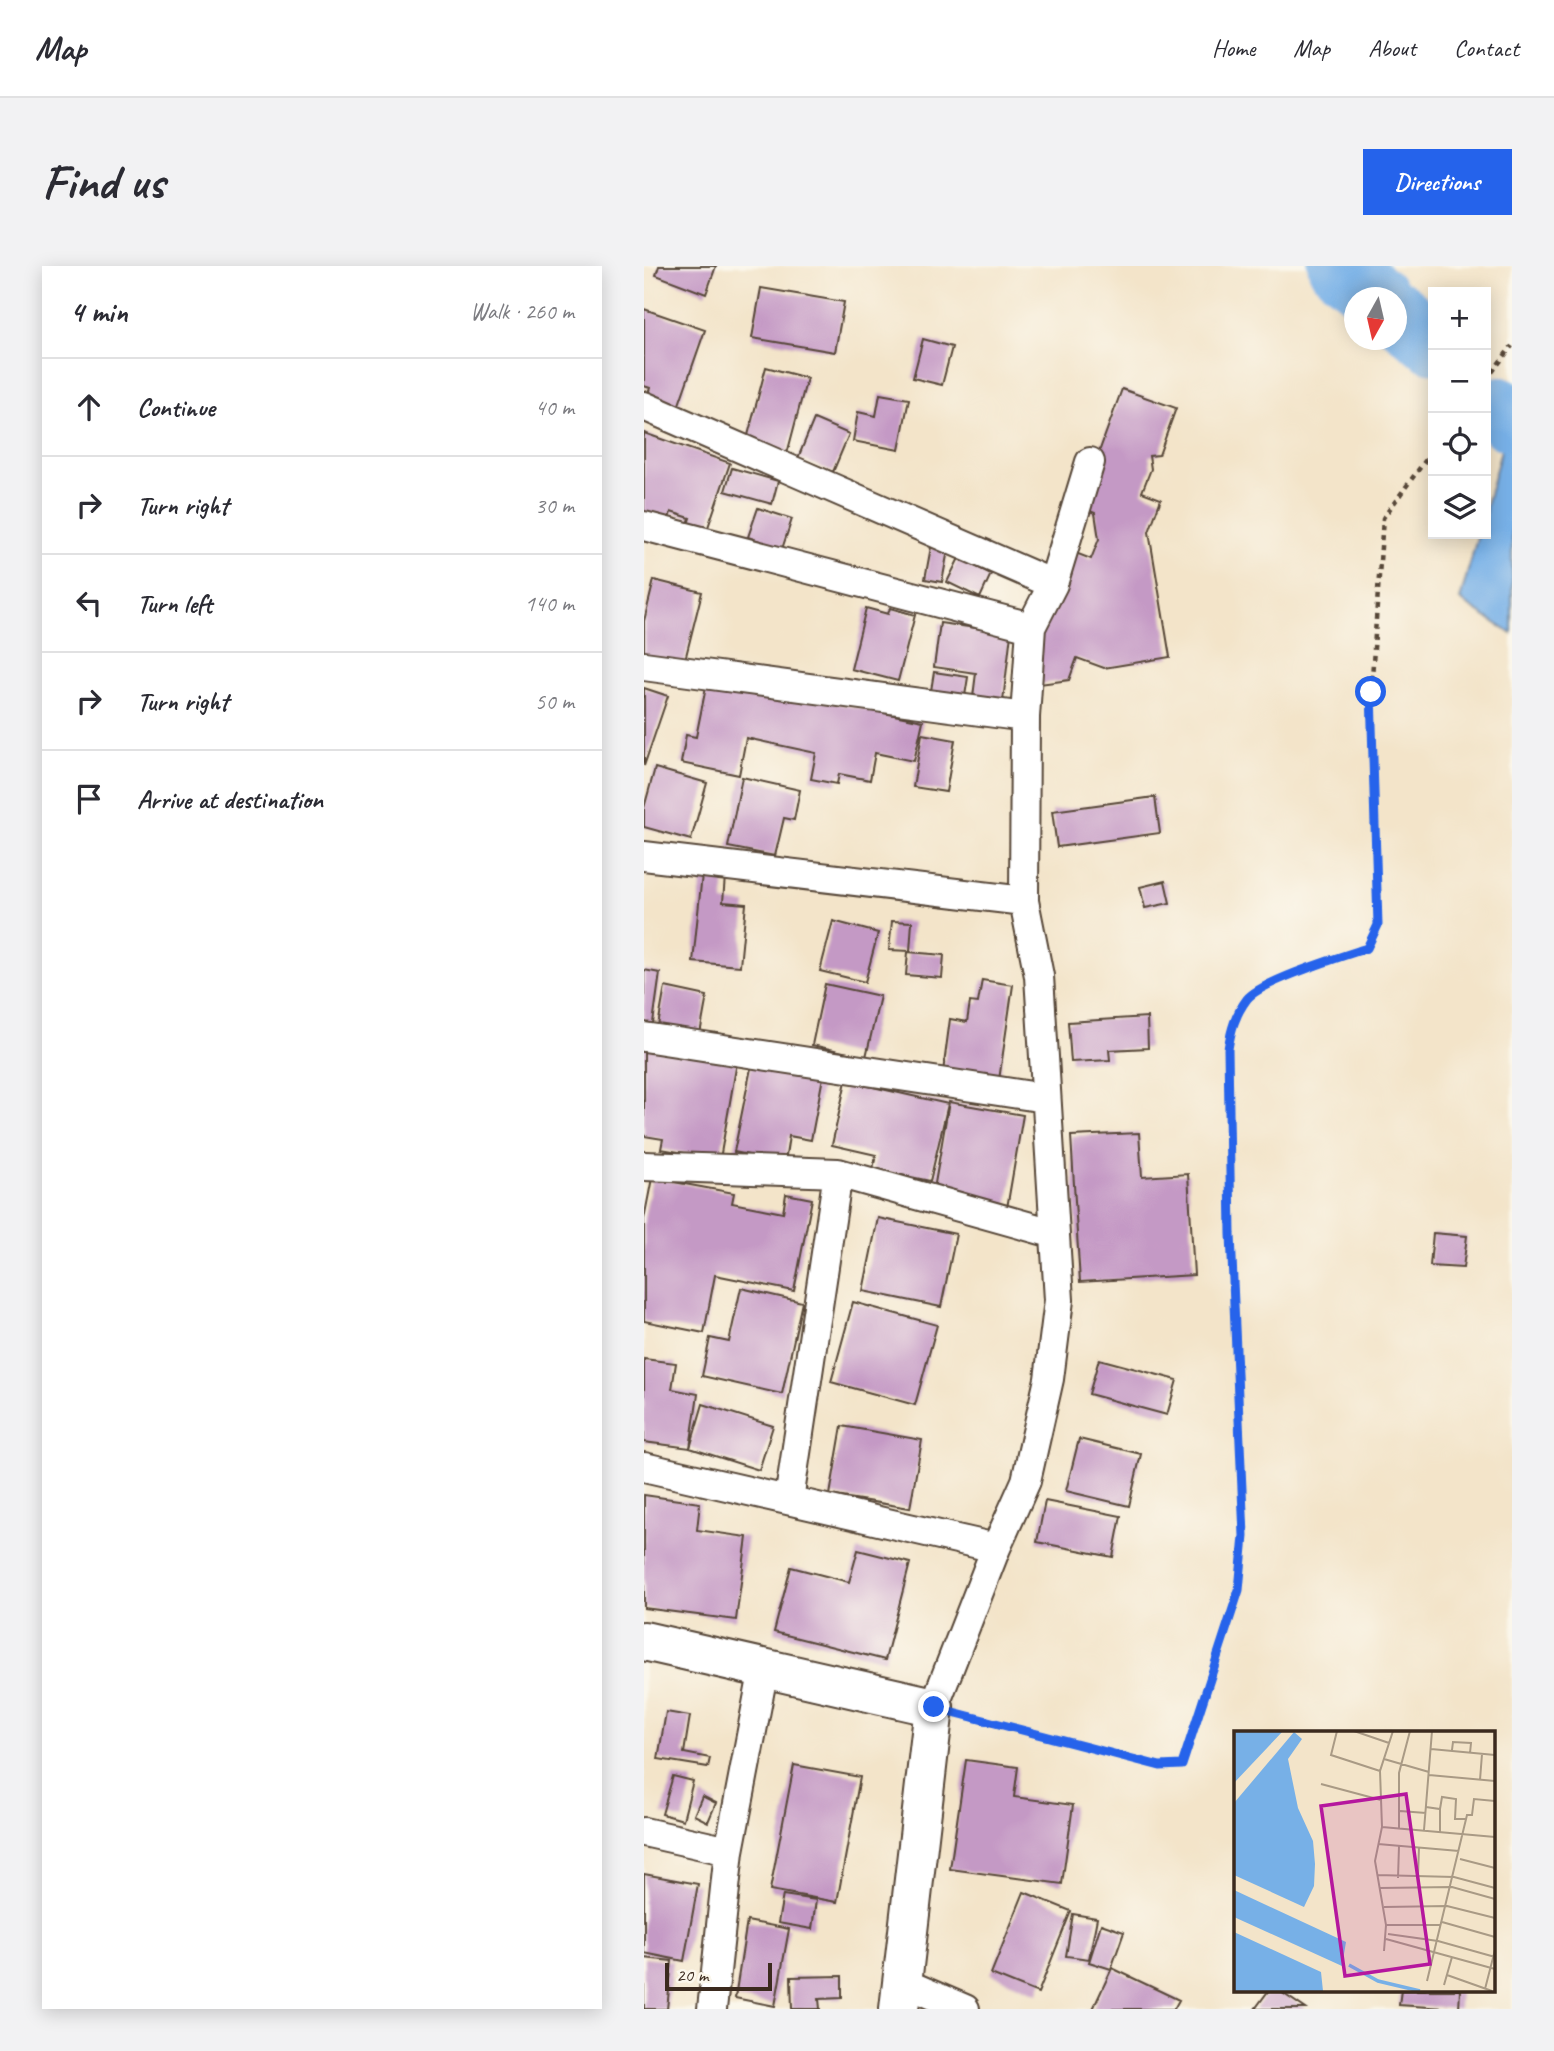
<!DOCTYPE html>
<html lang="en">
<head>
<meta charset="utf-8">
<style>
	body { margin:0; font-family:Caveat,sans-serif; background:#f2f2f3; color:#2b2b33 }
	.controls { position:absolute; right:21px; top:21px; display:grid; overflow:hidden; border-radius:0px; box-shadow:0 4px 18px #0003 }
	.controls button { width:63px; height:63px; display:grid; place-items:center; padding:0; border:0; border-bottom:2px solid #e1e1e2; background:#fff; color:#2b2b33; font:35px sans-serif }
	.compass { position:absolute; left:700px; top:21px; width:63px; height:63px; border-radius:50%; background:#fff; box-shadow:0 4px 18px #0003; rotate:188deg }
	.scale { position:absolute; left:21px; bottom:18px; width:107px; box-sizing:border-box; padding-left:7px; border:4px solid #3b2a1e; border-top:0; font-size:19px; line-height:24px; white-space:nowrap; color:#3b2a1e; -webkit-text-stroke:5px #fbf7ec; paint-order:stroke }
	.stop { position:absolute; width:21px; height:21px; margin:-16px; border:5px solid #2563eb; border-radius:50%; background:#fff }
	.stop.end { background:#2563eb; border-color:#fff; box-shadow:0 2px 7px #0008 }
	.list { margin:0; padding:0; list-style:none }
	h2 { display:flex; justify-content:space-between; align-items:center; height:91px; margin:0; padding:0 28px; font-size:30px }
	h2 small { font-size:23px; font-weight:400; color:#7c7c81 }
	.list li { display:grid; grid-template-columns:46px 1fr auto; gap:21px; align-items:center; box-sizing:border-box; height:98px; padding:0 28px; border-top:2px solid #e1e1e2 }
	.list b { display:block; font-size:26px; white-space:nowrap }
	.list em { font-size:23px; font-style:normal; color:#7c7c81 }
	.icon { flex:none; width:38px; height:38px; fill:none; stroke:currentColor; stroke-width:2; stroke-linecap:round; stroke-linejoin:round }
	.map { position:relative; flex:none; width:868px; height:1743px; overflow:hidden; border-radius:0px }
	header { display:flex; align-items:center; gap:42px; box-sizing:border-box; height:98px; padding:0 35px; background:#fff; border-bottom:2px solid #e1e1e2 }
	header strong { font-size:33px }
	nav { display:flex; gap:38px; margin-inline-start:auto; font-size:24px }
	.intro { display:flex; align-items:center; justify-content:space-between; box-sizing:border-box; height:168px; padding:0 42px }
	h1 { margin:0; font-size:49px }
	.button { padding:18px 32px; border-radius:0px; background:#2563eb; color:#fff; font-size:24px; font-weight:700 }
	main { display:flex; gap:42px; padding:0 42px }
	aside { flex:1; background:#fff; border-radius:0px; box-shadow:0 4px 18px #0003 }
	.map>svg:first-child { display:block }
	.water { fill:#77b0e7; stroke:#596d82; stroke-width:2 }
	.lines { fill:none; stroke-linecap:round; stroke-linejoin:round }
	.river { stroke:#77b0e7; stroke-width:63 }
	.building { fill:#c499c5 }
	.street-casing { stroke:#574638; stroke-width:32 }
	.secondary-casing { stroke:#574638; stroke-width:42 }
	.path { stroke:#574638; stroke-width:4.5; stroke-dasharray:5 5; stroke-linecap:butt }
	.street { stroke:#fff; stroke-width:28 }
	.secondary { stroke:#fff; stroke-width:38 }
	.route { stroke:#2563eb; stroke-width:9 }
	.inset-river { fill:none; stroke:#77b0e7; stroke-width:3.5 }
	.inset-road { fill:none; stroke:#a99a85; stroke-width:2 }
	.view { fill:#b5179e; fill-opacity:0.15; stroke:#b5179e; stroke-width:3.5 }
	.inset-edge { fill:none; stroke:#3b2a1e; stroke-width:3.5 }
</style>
</head>
<body>
<header>
<strong>Map</strong>
<nav><a>Home</a><a>Map</a><a>About</a><a>Contact</a></nav>
</header>
<div class="intro"><h1>Find us</h1><a class="button">Directions</a></div>
<main>
<aside>
<h2>4 min<small>Walk · 260 m</small></h2>
<ul class="list">
<li><svg class="icon" aria-label="ahead" viewBox="0 0 24 24"><path d="M12 20V5M6 11l6-6 6 6"/></svg><div><b>Continue</b></div><em>40 m</em></li>
<li><svg class="icon" aria-label="right" viewBox="0 0 24 24"><path d="M7 20v-9h11M14 6l5 5-5 5"/></svg><div><b>Turn right</b></div><em>30 m</em></li>
<li><svg class="icon" aria-label="left" viewBox="0 0 24 24"><path d="M17 20v-9H6M10 6l-5 5 5 5"/></svg><div><b>Turn left</b></div><em>140 m</em></li>
<li><svg class="icon" aria-label="right" viewBox="0 0 24 24"><path d="M7 20v-9h11M14 6l5 5-5 5"/></svg><div><b>Turn right</b></div><em>50 m</em></li>
<li><svg class="icon" aria-label="arrive" viewBox="0 0 24 24"><path d="M6 21V4h12l-3 4 3 4H6"/></svg><div><b>Arrive at destination</b></div></li>
</ul>
</aside>
<div class="map">
<svg width="868" height="1743" viewBox="0 0 868 1743">
	<rect width="100%" height="100%" fill="#fbf7ec"/>
	<filter id="ink" filterUnits="userSpaceOnUse"><feTurbulence type="fractalNoise" baseFrequency=".0143" numOctaves="2"/><feDisplacementMap in="SourceGraphic" scale="14" xChannelSelector="R" yChannelSelector="G"/><feConvolveMatrix kernelMatrix="1 2 1 2 8 2 1 2 1" color-interpolation-filters="sRGB"/></filter>
	<filter id="wash" filterUnits="userSpaceOnUse"><feTurbulence type="fractalNoise" baseFrequency=".00686" numOctaves="4" result="noise"/><feDisplacementMap in="SourceGraphic" scale="28" xChannelSelector="R" yChannelSelector="G"/><feGaussianBlur stdDeviation="1.57" result="paint"/><feColorMatrix in="noise" values="0 0 0 0 0 0 0 0 0 0 0 0 0 0 0 0 0 1.4 0 .05"/><feComposite in="paint" operator="in"/></filter>
	<g filter="url(#wash)">
		<rect width="100%" height="100%" fill="#f3e4c9"/>
		<path class="water" d="M868 144V368L816 334 834 268H842V239Z"/>
		<g class="lines">
			<path class="river" d="M695 0 735 32
				M752 46 789 76
				M854 142 865 154"/>
		</g>
		<g id="blocks">
			<path class="building" d="M15 0H72L62 28 12 9Z
				M117 22 200 36 191 86 108 72Z
				M0 43 61 64 32 147 1 136 6 122 0 120Z
				M279 73 308 81 298 119 269 112Z
				M122 101 163 112 143 188 102 177Z
				M478 123 532 142 515 189 505 190 507 203 498 226 517 233 505 266 526 391 460 402 433 392 425 414 396 418 387 363 429 286 447 293 455 273 451 247 435 241Z
				M236 128 265 133 255 184 209 175 214 146 232 150Z
				M170 153 205 168 189 206 154 192Z
				M0 167 86 197 61 270 42 264 46 252 27 246 23 259 0 251Z
				M88 202 134 215 128 238 81 225Z
				M114 242 148 253 138 283 104 271Z
				M287 281 304 284 298 316 281 313Z
				M315 292 347 308 336 332 303 316Z
				M10 314 58 326 39 402 0 392V355Z
				M222 342 244 348 246 342 271 349 254 415 207 403Z
				M296 357 367 367 359 435 329 431 332 407 290 401Z
				M290 406 324 411 320 436 286 431Z
				M64 411 279 455 270 495 231 487 226 514 195 508 193 518 167 513 172 487 102 472 95 509 37 497 42 469 52 471Z
				M0 422 24 430 0 500Z
				M278 468 311 474 302 526 269 521Z
				M11 502 63 517 47 574 0 561V542Z
				M98 511 156 524 150 554 140 552 131 590 84 581Z
				M511 531 516 567 413 581 408 545Z
				M58 608 81 610 79 636 102 638 96 700 49 696Z
				M521 615 526 637 501 642 496 621Z
				M189 655 234 667 221 716 176 705Z
				M248 655 268 656 266 685 245 684Z
				M264 686 300 689 298 712 262 709Z
				M0 704 16 707 8 764 0 762Z
				M338 714 369 719 355 814 299 806 306 753 323 756 326 736 334 737Z
				M181 718 236 730 222 791 168 779Z
				M21 721 63 730 56 768 14 760Z
				M503 751 504 782 465 784 466 794 427 796 424 756Z
				M0 779 93 796 76 893 17 883 19 873 0 870Z
				M108 797 179 811 167 874 145 870 141 896 90 886Z
				M202 815 304 838 286 915 229 903 232 889 188 879Z
				M305 836 379 849 363 942 289 929Z
				M495 867 498 911 544 908 550 1009 436 1016 427 870Z
				M8 912 90 927 88 937 139 947 142 928 168 933 150 1025 71 1009 60 1067 0 1055V953Z
				M234 952 312 968 297 1041 219 1025Z
				M789 967 823 970 819 1002 786 1000Z
				M97 1022 158 1036 138 1128 58 1110 66 1072 85 1076Z
				M209 1036 293 1059 271 1139 187 1116Z
				M0 1093 32 1097 28 1123 54 1128 46 1182 0 1176Z
				M455 1093 533 1114 523 1149 445 1128Z
				M59 1138 129 1160 115 1204 46 1182Z
				M198 1160 278 1174 266 1242 186 1229Z
				M435 1173 497 1188 485 1240 422 1225Z
				M0 1229 56 1237 53 1264 103 1271 92 1354 0 1342Z
				M401 1235 477 1250 469 1291 393 1276Z
				M214 1284 266 1297 241 1394 130 1366 147 1301 205 1316Z
				M22 1446 46 1450 40 1487 66 1492 64 1501 14 1493Z
				M322 1494 374 1501 370 1531 429 1539 418 1618 306 1603Z
				M150 1499 216 1511 193 1636 126 1624Z
				M29 1510 49 1515 39 1554 18 1548Z
				M58 1530 72 1537 64 1556 50 1549Z
				M0 1608 54 1618 40 1695 0 1687Z
				M380 1626 427 1645 394 1727 347 1708Z
				M139 1629 172 1634 168 1663 134 1657Z
				M429 1648 453 1652 445 1693 422 1690Z
				M103 1655 145 1663 131 1740 91 1732Z
				M457 1658 480 1666 467 1703 445 1696Z
				M0 1692 28 1695 23 1743H0Z
				M468 1702 535 1734 530 1743H449Z
				M198 1710V1732L175 1733 176 1743H148L147 1711Z
				M625 1724H634L662 1743H611Z
				M757 1724H816L815 1743 755 1739Z"/>
		</g>
	</g>
	<g filter="url(#ink)">
		<use href="#blocks" fill-opacity="0" stroke="#574638" stroke-width="2"/>
		<g class="lines">
			<g class="street-casing">
				<path id="street" d="M0 140 409 318
					M0 260 387 361
					M0 400 381 451
					M0 590 380 635
					M0 771 401 832
					M0 900 194 907 408 967
					M0 1201 352 1282
					M145 1234 194 907
					M290 1441 352 1282 382 1215 405 1113 415 1034 395 710 380 635 381 451 387 361 409 318 446 196
					M0 1566 85 1585
					M258 1716 321 1743
					M68 1743 85 1585 120 1402"/>
			</g>
			<g class="secondary-casing">
				<path id="secondary" d="M0 1375 290 1441 255 1743"/>
			</g>
			<path class="path" d="M842 114 868 80
				M326 1451 516 1500 538 1499 595 1324 600 1270 587 968 584 783C587 764 591 749 603 733 617 715 699 690 723 682L734 659 727 426 739 252 789 184"/>
			<use href="#street" class="street"/>
			<use href="#secondary" class="secondary"/>
		</g>
	</g>
	<g class="lines" filter="url(#ink)">
		<path class="route" d="M290 1441 516 1500 538 1499 595 1324 600 1270 587 968 584 783C587 764 591 749 603 733 617 715 699 690 723 682L734 659 727 426"/>
	</g>
	<g transform="translate(590 1465)">
		<rect width="261" height="261" fill="#f3e4c9"/>
		<path d="M0 0H49L0 52ZM60 1 68 8 54 28 64 77 79 110 81 133 80 155 70 176 0 144V72ZM0 159 112 211 108 235 0 186ZM0 201 87 241 89 260H0Z" fill="#77b0e7"/>
		<path class="inset-river" d="M115 234 144 250 186 260"/>
		<path class="inset-road" d="M103 0 97 24 146 40M120 0 155 12M197 18 261 24M218 19 219 11 237 12 236 22M150 28 195 41M195 44 261 50M246 49 248 23M87 53 147 69M192 76 206 78 208 66 222 68 221 88H232M166 80 192 82M148 96 261 106M165 98V42L176 0M190 99 198 0M206 101V78M144 113 225 120M226 128 261 137M143 144 220 146 261 157M184 145 185 116M164 147 165 115M145 157 218 156 261 168M150 176 213 175 261 187M208 191 261 206M152 194H206M154 203 204 210 261 226M152 208 261 238M150 220 152 194 141 130 148 96 146 40 159 0M213 244 258 260M193 250 233 84H238L240 68 261 70M210 254 218 226M251 258 261 219"/>
		<path class="view" d="M172 63 196 233 111 245 87 75Z"/>
		<rect width="261" height="261" class="inset-edge"/>
	</g>
</svg>
<div class="controls">
<button>+</button>
<button>−</button>
<button><svg class="icon" aria-label="locate" viewBox="0 0 24 24"><circle cx="12" cy="12" r="6"/><path d="M12 2v4M12 18v4M2 12h4M18 12h4"/></svg></button>
<button><svg class="icon" aria-label="layers" viewBox="0 0 24 24"><path d="M12 4l9 5-9 5-9-5zM3 14l9 5 9-5"/></svg></button>
</div>
<svg class="compass" viewBox="-18 -18 36 36"><path d="M0-13l5 13h-10z" fill="#e53935"/><path d="M0 13l5-13h-10z" fill="#7c7c81"/></svg>
<div class="scale">20 m</div>
<div class="stop" style="left:727px;top:426px"></div>
<div class="stop end" style="left:290px;top:1441px"></div>
</div>
</main>
</body>
</html>
